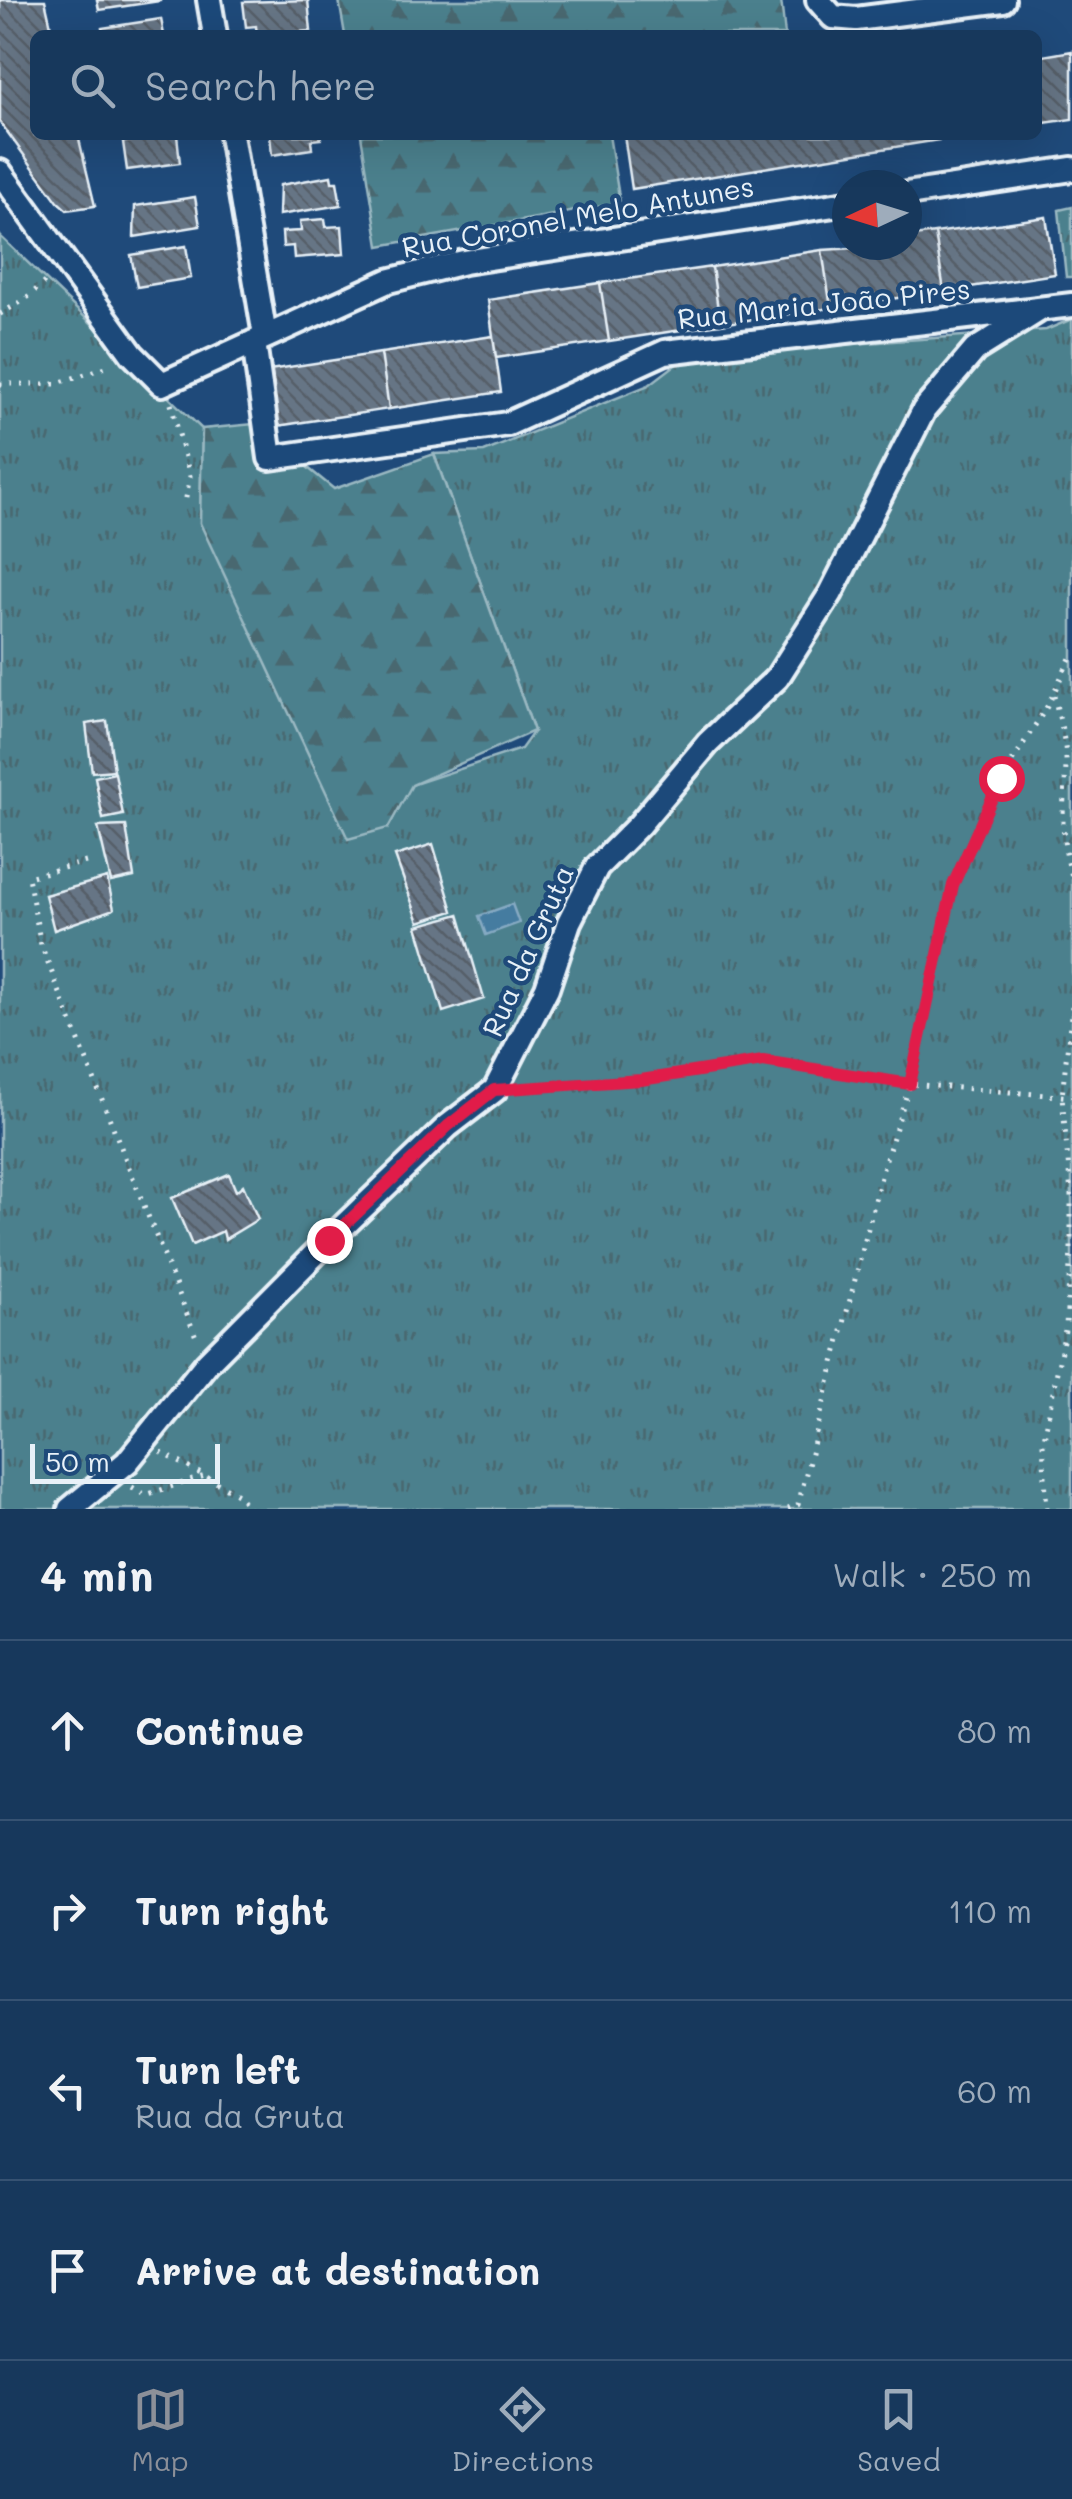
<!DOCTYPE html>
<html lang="en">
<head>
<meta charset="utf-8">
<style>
	body { margin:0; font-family:Mali,sans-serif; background:#244365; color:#f1f3f6 }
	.compass { position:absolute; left:832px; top:170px; width:90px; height:90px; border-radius:50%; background:#17385c; box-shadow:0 10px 40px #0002; rotate:266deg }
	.scale { position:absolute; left:30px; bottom:25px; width:190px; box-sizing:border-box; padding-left:10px; border:5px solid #e8f1f8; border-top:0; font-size:28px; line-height:35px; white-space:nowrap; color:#e8f1f8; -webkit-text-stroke:8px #1f4a7a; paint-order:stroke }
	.stop { position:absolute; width:30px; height:30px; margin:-22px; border:8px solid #e11d48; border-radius:50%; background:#fff }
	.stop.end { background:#e11d48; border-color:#fff; box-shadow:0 2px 10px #0008 }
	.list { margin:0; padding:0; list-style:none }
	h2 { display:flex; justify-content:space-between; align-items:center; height:130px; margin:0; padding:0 40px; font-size:42px }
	h2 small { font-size:32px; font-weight:400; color:#9eacbb }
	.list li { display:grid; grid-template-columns:65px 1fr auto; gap:30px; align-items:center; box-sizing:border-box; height:180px; padding:0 40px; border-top:2px solid #365272 }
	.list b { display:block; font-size:38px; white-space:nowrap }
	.list p { margin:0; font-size:32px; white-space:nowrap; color:#9eacbb }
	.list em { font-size:32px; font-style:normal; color:#9eacbb }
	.icon { flex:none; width:55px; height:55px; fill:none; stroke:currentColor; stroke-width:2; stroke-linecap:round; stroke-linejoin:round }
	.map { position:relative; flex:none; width:1072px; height:1509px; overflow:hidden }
	.search { position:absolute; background:#17385c; box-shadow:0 10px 40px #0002; left:30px; right:30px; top:30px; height:110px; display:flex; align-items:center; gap:25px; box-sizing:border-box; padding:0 35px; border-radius:15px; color:#9eacbb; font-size:38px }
	.sheet { height:850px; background:#17385c }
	nav { display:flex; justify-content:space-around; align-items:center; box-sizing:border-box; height:140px; border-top:2px solid #365272; background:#17385c; font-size:28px; color:#9eacbb }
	nav a { display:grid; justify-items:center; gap:5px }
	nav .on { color:#8c9099 }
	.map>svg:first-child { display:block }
	.grass { fill:url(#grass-tufts); stroke:#9ab8c2; stroke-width:2.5 }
	.forest { fill:url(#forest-firs); stroke:#9ab8c2; stroke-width:2.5 }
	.water { fill:#447ba0; stroke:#86aac3; stroke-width:2.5 }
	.building { fill:url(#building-back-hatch); stroke:#e8f1f8; stroke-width:2.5 }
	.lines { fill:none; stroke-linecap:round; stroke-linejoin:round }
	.minor-casing { stroke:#e8f1f8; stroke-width:30 }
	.path { stroke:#e8f1f8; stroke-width:5; stroke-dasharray:2.5 8; stroke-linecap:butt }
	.minor { stroke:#1f4a7a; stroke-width:22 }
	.route { stroke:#e11d48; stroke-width:12 }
	.labels { text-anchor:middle; stroke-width:9; stroke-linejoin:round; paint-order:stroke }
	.street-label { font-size:28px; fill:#e8f1f8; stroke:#1f4a7a }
</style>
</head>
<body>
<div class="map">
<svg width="1072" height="1509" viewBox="0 0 1072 1509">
	<defs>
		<pattern id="grass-tufts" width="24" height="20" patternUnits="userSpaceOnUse" patternTransform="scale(2.5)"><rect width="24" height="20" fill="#4b808d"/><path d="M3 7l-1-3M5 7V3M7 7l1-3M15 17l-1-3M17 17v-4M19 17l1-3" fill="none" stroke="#49676f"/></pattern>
		<pattern id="forest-firs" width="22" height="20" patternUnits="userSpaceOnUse" patternTransform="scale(2.5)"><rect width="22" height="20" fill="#4b808d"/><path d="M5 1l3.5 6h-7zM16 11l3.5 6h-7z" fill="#49676f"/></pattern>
		<pattern id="building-back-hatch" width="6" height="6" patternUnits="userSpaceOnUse" patternTransform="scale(2.5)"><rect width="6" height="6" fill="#667485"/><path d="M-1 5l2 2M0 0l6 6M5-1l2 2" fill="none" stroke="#565e68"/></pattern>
	</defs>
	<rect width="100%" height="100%" fill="#1f4a7a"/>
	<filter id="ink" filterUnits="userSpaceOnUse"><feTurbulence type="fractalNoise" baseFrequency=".01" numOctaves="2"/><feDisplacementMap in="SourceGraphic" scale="20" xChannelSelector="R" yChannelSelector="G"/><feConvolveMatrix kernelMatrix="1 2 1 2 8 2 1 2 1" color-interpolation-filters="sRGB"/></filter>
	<g filter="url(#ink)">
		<path class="grass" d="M1072 207V277H1066L1059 210Z
			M0 236 202 429 200 523 388 828 411 785 521 749 534 731 434 454 484 452 649 385 687 356 1046 330 1072 319V1509H0Z"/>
		<path class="forest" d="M339 0H781L785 35H345Z
			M361 135H609L620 203 379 246Z
			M254 424 334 489 434 454 534 731 412 785 388 828 348 839 200 523 202 429Z"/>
		<path class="water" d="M512 904 519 923 486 935 479 916Z"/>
		<path class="building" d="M0 0H45L53 35H35V135H78L95 206 67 210 58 202 0 122Z
			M97 0H160V1L99 10Z
			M308 0 311 31 257 35 256 26 246 27 243 2Z
			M161 19 164 35H103L102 28Z
			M1072 51V119L1037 124V57Z
			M177 135 180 163 127 170 123 142Z
			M270 135H320L321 139 311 140 312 149 272 155Z
			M624 135H970L632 189Z
			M331 176 332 182H337L341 205 279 215 280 185Z
			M195 197 200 226 134 237 135 206Z
			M1046 217 1055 274 944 291 935 233Z
			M325 219 326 227 342 226 344 254 294 258 293 246 283 247 282 232 301 231 300 221Z
			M935 233 944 291 831 308 822 250 907 245V237Z
			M186 246 191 278 137 287 131 255Z
			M822 250 831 308 720 324 712 267Z
			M712 267 720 324 609 341 600 283Z
			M600 283 609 341 496 358 488 300Z
			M493 336 501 392 389 409 381 353Z
			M381 353 389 409 277 426 269 370Z
			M107 721 114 770 92 772 86 724Z
			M115 773 123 815 103 819 95 777Z
			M126 826 134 877 111 882 98 827Z
			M433 844 453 911 419 922 395 856Z
			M107 878 114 909 54 930 45 895Z
			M459 914 484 999 443 1012 417 926Z
			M229 1174 236 1191 243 1185 258 1219 225 1239 223 1231 192 1245 172 1198Z"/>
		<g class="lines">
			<g class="minor-casing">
				<path id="minor" d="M209 0 215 35
					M818 0 833 17 856 19 1003 0
					M231 135 265 336
					M0 172 132 354 162 384 388 281 464 262 847 203
					M907 194 1072 169
					M254 342 270 458 508 424 665 352 1072 305
					M70 1509 127 1462 207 1363 329 1240 448 1126 495 1090 547 988 569 922 597 867 639 825 708 743 777 678 831 593 924 410 975 350 1039 310"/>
			</g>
			<path class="path" d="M0 314 26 299 50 277
				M0 384H55L112 365
				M171 404 190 476 185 503
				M1054 696C1059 718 1067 744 1066 766 1064 809 1058 833 1072 876
				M86 862 28 877 41 945 198 1342
				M519 1089 641 1080 763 1061 910 1084 1072 1097
				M161 1452 239 1495 249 1509
				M132 1487 145 1495 205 1476
				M788 1509 798 1505 884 1165 910 1084 953 885 1001 779 1048 705 1072 654
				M1047 1509 1043 1444 1066 1325 1071 1251V1194L1062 1096 1072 1006"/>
			<use href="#minor" class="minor"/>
		</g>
	</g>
	<g class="lines" filter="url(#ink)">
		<path class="route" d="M329 1240 448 1126 494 1090 641 1080 763 1061 910 1084 953 885 1001 778"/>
	</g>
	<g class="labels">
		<g class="street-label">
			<text transform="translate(578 217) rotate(-10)" y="10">Rua Coronel Melo Antunes</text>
			<text transform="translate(824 304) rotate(-6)" y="10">Rua Maria João Pires</text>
			<text transform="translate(528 951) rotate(-66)" y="10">Rua da Gruta</text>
		</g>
	</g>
</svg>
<svg class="compass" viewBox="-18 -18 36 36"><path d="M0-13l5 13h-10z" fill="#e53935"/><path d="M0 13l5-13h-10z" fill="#9eacbb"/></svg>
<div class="scale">50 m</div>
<div class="stop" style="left:1001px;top:778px"></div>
<div class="stop end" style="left:329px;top:1240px"></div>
<div class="search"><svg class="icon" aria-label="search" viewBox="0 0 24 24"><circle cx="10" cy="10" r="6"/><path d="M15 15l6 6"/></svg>Search here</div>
</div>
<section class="sheet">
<h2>4 min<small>Walk · 250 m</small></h2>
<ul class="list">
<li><svg class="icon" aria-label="ahead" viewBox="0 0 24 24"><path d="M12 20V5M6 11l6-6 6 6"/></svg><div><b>Continue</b></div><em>80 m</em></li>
<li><svg class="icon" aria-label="right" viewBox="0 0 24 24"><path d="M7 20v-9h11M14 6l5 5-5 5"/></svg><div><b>Turn right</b></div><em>110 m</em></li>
<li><svg class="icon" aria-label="left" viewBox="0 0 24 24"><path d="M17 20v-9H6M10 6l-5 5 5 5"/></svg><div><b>Turn left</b><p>Rua da Gruta</p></div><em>60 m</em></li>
<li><svg class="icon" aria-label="arrive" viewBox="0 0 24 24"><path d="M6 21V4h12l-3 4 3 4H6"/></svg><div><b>Arrive at destination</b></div></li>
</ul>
</section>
<nav>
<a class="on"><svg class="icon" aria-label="map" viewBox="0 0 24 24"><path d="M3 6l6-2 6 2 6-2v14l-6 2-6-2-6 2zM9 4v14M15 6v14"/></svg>Map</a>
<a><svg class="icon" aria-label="directions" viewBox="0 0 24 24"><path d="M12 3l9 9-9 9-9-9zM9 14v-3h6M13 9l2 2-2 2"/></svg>Directions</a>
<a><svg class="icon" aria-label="saved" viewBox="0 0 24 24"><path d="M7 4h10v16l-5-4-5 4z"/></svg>Saved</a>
</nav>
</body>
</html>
